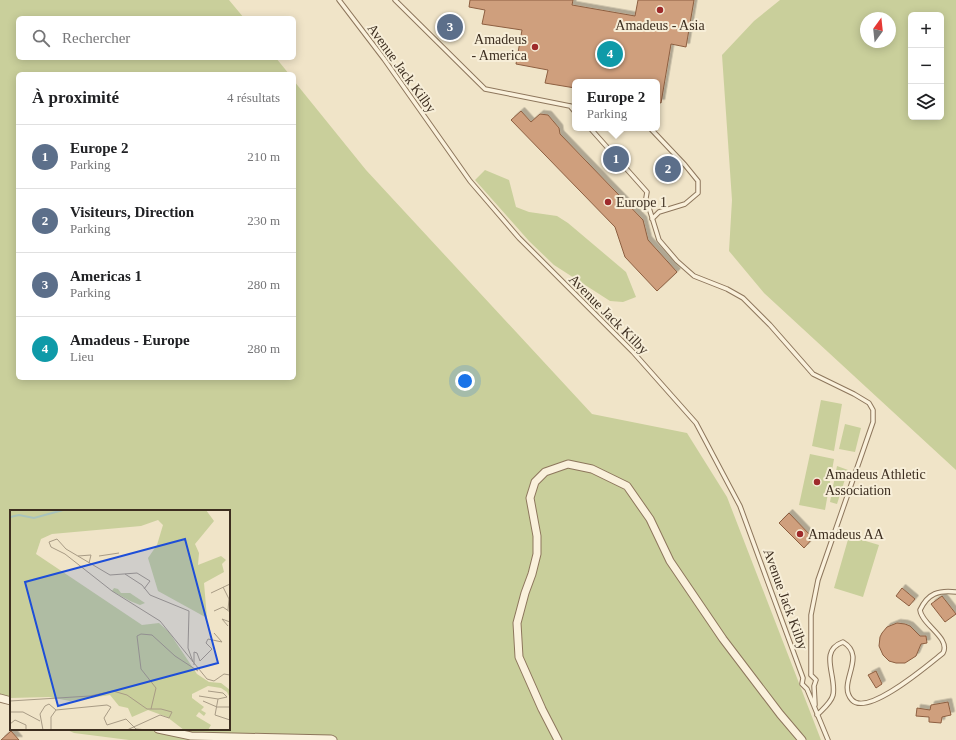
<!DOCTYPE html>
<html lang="fr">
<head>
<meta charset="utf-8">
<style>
	body { margin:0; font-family:"Times New Roman",serif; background:#f6f6f6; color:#202124 }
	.controls { position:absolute; right:12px; top:12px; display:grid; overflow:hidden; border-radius:6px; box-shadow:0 2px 10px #0003 }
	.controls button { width:36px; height:36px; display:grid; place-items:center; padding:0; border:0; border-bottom:1px solid #e0e0e0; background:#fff; color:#202124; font:20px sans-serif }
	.compass { position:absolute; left:860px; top:12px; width:36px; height:36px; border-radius:50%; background:#fff; box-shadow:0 2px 10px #0003; rotate:15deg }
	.you { position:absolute; left:465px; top:381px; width:14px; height:14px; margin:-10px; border:3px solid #fff; border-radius:50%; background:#1a73e8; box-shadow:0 0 0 6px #1a73e833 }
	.badge { display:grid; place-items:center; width:26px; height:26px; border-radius:50%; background:#9e2a2b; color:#fff; font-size:13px; font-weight:700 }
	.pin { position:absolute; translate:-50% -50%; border:2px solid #fff; box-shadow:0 1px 4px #0006 }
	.popup { position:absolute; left:572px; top:79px; width:88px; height:52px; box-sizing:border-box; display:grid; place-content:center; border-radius:6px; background:#fff; filter:drop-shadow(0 1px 3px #0005); font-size:13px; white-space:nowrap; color:#757577 }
	.popup b { font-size:15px; color:#202124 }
	.popup::after { content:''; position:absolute; left:50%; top:100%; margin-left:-8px; border:8px solid transparent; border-top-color:#fff }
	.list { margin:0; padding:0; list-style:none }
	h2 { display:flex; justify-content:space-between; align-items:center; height:52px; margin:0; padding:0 16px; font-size:17px }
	h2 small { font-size:13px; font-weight:400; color:#757577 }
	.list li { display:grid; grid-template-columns:26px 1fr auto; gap:12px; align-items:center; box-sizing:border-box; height:64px; padding:0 16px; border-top:1px solid #e0e0e0 }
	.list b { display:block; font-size:15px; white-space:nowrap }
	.list p { margin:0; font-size:13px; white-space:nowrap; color:#757577 }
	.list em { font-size:13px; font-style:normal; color:#757577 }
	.icon { flex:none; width:22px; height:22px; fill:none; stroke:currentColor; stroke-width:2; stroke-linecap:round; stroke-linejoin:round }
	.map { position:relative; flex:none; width:956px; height:740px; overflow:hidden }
	.search { position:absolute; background:#fff; box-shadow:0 2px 10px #0003; left:16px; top:16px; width:280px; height:44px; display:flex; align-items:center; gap:10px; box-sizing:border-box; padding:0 14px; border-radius:6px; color:#757577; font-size:15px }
	.panel { position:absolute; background:#fff; box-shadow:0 2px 10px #0003; left:16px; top:72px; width:280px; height:308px; border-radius:6px }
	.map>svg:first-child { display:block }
	.green { fill:#c9cf9b; fill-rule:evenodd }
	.building { fill:#cf9f7d; stroke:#8d5f41; filter:url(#shadow) }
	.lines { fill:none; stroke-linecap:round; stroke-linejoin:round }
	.lane-casing { stroke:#8d765c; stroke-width:5.5 }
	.street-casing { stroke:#8d765c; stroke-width:9 }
	.lane { stroke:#faf1dc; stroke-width:3.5 }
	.street { stroke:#faf1dc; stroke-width:7 }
	.poi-dot { fill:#9e2a2b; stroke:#f7eed8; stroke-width:1.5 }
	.labels { text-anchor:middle; stroke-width:4; stroke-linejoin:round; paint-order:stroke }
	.poi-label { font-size:14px; fill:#3d2e20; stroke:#f7eed8; text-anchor:start }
	.street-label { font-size:14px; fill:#3d2e20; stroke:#f7eed8 }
	.inset-river { fill:none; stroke:#a9c4bc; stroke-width:2 }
	.inset-road { fill:none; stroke:#a89b85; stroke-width:1 }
	.view { fill:#1d4ed8; fill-opacity:0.15; stroke:#1d4ed8; stroke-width:2 }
	.inset-edge { fill:none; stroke:#3d2e20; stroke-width:2 }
</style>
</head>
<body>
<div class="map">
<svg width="956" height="740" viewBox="0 0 956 740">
	<defs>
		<filter id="shadow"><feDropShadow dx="3.5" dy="-3.5" stdDeviation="0" flood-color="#0004"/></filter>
	</defs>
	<rect width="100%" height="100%" fill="#f0e4c8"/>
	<path class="green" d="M0 0H229L244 18H18V58H276L289 74H18V378H294V81L366 170 592 414 687 433 727 497 821 740H129L74 733 65 729H229V511H11V702L0 697Z
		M780 0H956V470L764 293 729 251 732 200 722 55 754 21ZM911 15H941V117H911ZM866 18H890V42H866Z
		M485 170 509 180 516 207 529 212 557 216 568 223 626 272 636 297 623 302 610 301 554 265 529 241 475 180Z
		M821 400 842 404 834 451 812 446Z
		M845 424 861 428 855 452 839 449Z
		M810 454 834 459 825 510 799 505Z
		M837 466 848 470 837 504 830 502Z
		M849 536 879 545 863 597 834 588Z"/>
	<path class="building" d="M470 0H573L572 5 635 16 638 0H694L686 47 671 44 661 103 657 102V82H575V88L545 83 548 70 516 64 522 30 482 24 485 10 469 7Z
		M521 111 531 122 540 114 548 115 559 128 560 134 643 220 648 240 677 272 657 291 625 257 615 227 511 120Z
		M789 513 813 538 804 548 779 523Z
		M902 588 915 599 909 606 896 596Z
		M942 596 956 614 945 622 931 604Z
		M897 623 905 624 910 626 920 636H926L927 643 921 644 916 656 905 663H896L889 661 883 655 879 646 880 637 882 633 887 627Z
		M876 671 882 684 876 688 868 675Z
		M948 702 951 715 942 717 941 723 929 722V717L916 716 917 708 930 710 931 705Z
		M11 731 19 740H1Z"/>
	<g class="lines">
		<g class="lane-casing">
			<path id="lane" d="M339 0 384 59 470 181 519 238 633 352 696 423 740 506 803 678 802 684 807 689 828 740
				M395 0 485 89 575 107
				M570 106 575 112
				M590 128 647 192 646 198 659 240 677 261 694 276 727 289 743 298 770 325 813 374 854 394 869 403 873 410V422L818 580 811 615V675
				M650 128 685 165 698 181V193L685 204 659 212 652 219
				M811 675 816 680 814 686 815 705
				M817 715C823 709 831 703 833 695 837 676 818 651 843 642 868 657 836 683 852 700 868 717 929 664 943 653 951 638 922 625 920 610 928 593 939 590 956 592"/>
		</g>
		<g class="street-casing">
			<path id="street" d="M0 698 11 701
				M158 729 191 736 331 739 333 740
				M558 740 542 709 519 657 517 623 525 593 532 574 537 554V536L530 498 535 482 545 472 568 464 592 469 627 486 650 519 670 561 723 639 780 714 802 740"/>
		</g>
		<use href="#lane" class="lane"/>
		<use href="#street" class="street"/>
	</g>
	<g class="poi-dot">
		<circle cx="660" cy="10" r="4"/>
		<circle cx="535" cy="47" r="4"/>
		<circle cx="608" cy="202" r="4"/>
		<circle cx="817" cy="482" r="4"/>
		<circle cx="800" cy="534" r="4"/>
	</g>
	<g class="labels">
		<g class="poi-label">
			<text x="660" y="30" text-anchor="middle">Amadeus - Asia</text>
			<text x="527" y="44" text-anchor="end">Amadeus<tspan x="527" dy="16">- America</tspan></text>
			<text x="616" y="207">Europe 1</text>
			<text x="825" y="479">Amadeus Athletic<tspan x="825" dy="16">Association</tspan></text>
			<text x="808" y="539">Amadeus AA</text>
		</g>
		<g class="street-label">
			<text transform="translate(402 68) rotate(54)" y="5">Avenue Jack Kilby</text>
			<text transform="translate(609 314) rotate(45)" y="5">Avenue Jack Kilby</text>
			<text transform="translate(786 599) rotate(70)" y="5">Avenue Jack Kilby</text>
		</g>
	</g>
	<g transform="translate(10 510)">
		<rect width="220" height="220" fill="#f0e4c8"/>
		<path d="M0 0H196L204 11 185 34 189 43 188 55 211 46 216 50 212 54 214 62 194 73 197 108 148 81 138 48 147 35 153 15 148 10 131 16 42 24 31 29 26 44 132 115 149 113 159 122 187 164 199 172 211 173 220 180V188L217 182 211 178 198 176 182 184V188L194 197 191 200 196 203 194 206 189 202 186 206 201 215 198 220H174L157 207 138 200 122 207 118 198 109 196 100 185 60 191 39 187 0 188ZM104 78 108 79 111 83H120L135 93 130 95 120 91 102 81Z" fill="#c9cf9b"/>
		<path class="inset-river" d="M0 7 9 5 24 8 53 0"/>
		<path class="inset-road" d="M68 46 81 45 79 53M89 46 109 43M115 64 132 75 140 85 179 101 178 138 183 152M213 77 219 89 218 100M134 79 140 71 127 63 100 65 56 39 47 29 39 32 41 37 55 44 102 81 150 111 197 169 204 171 214 164 220 165M201 83 220 74M204 101 213 97 220 102M218 116 212 109 220 112M184 155V142L187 143 190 151 202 139 196 133 198 129 212 132 204 123M189 186 208 189 217 187 213 183 198 181M208 189 205 205 220 210M0 191 80 186 103 181 117 185 137 199H151L162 202 159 208 150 205 117 220M193 191 207 197H220M141 199 146 178 131 159 127 126 131 124 142 125 165 146 188 161M0 202H13L30 211M0 214 5 210 16 215V220M33 220 30 204 35 196 39 194 46 200M41 220V207L46 200 97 195 101 197 94 208 97 215 116 209 126 219 138 220"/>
		<path class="view" d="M175 29 208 153 48 196 15 72Z"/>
		<rect width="220" height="220" class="inset-edge"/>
	</g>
</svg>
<div class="controls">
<button>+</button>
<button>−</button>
<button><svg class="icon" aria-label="layers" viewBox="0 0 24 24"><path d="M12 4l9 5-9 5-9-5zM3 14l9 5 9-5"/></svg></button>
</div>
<svg class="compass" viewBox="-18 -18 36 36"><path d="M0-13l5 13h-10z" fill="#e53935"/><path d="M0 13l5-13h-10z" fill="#757577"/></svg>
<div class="you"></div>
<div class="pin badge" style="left:616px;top:159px;background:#5c6f8a">1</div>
<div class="popup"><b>Europe 2</b>Parking</div>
<div class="pin badge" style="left:668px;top:169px;background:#5c6f8a">2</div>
<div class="pin badge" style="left:450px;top:27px;background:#5c6f8a">3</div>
<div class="pin badge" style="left:610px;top:54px;background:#0f9aa8">4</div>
<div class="search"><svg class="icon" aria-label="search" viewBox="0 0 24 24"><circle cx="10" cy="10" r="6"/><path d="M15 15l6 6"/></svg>Rechercher</div>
<section class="panel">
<h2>À proximité<small>4 résultats</small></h2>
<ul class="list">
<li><span class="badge" style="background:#5c6f8a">1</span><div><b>Europe 2</b><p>Parking</p></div><em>210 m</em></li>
<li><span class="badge" style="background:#5c6f8a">2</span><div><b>Visiteurs, Direction</b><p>Parking</p></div><em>230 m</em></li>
<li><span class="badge" style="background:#5c6f8a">3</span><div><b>Americas 1</b><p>Parking</p></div><em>280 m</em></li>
<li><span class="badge" style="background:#0f9aa8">4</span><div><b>Amadeus - Europe</b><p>Lieu</p></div><em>280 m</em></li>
</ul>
</section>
</div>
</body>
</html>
